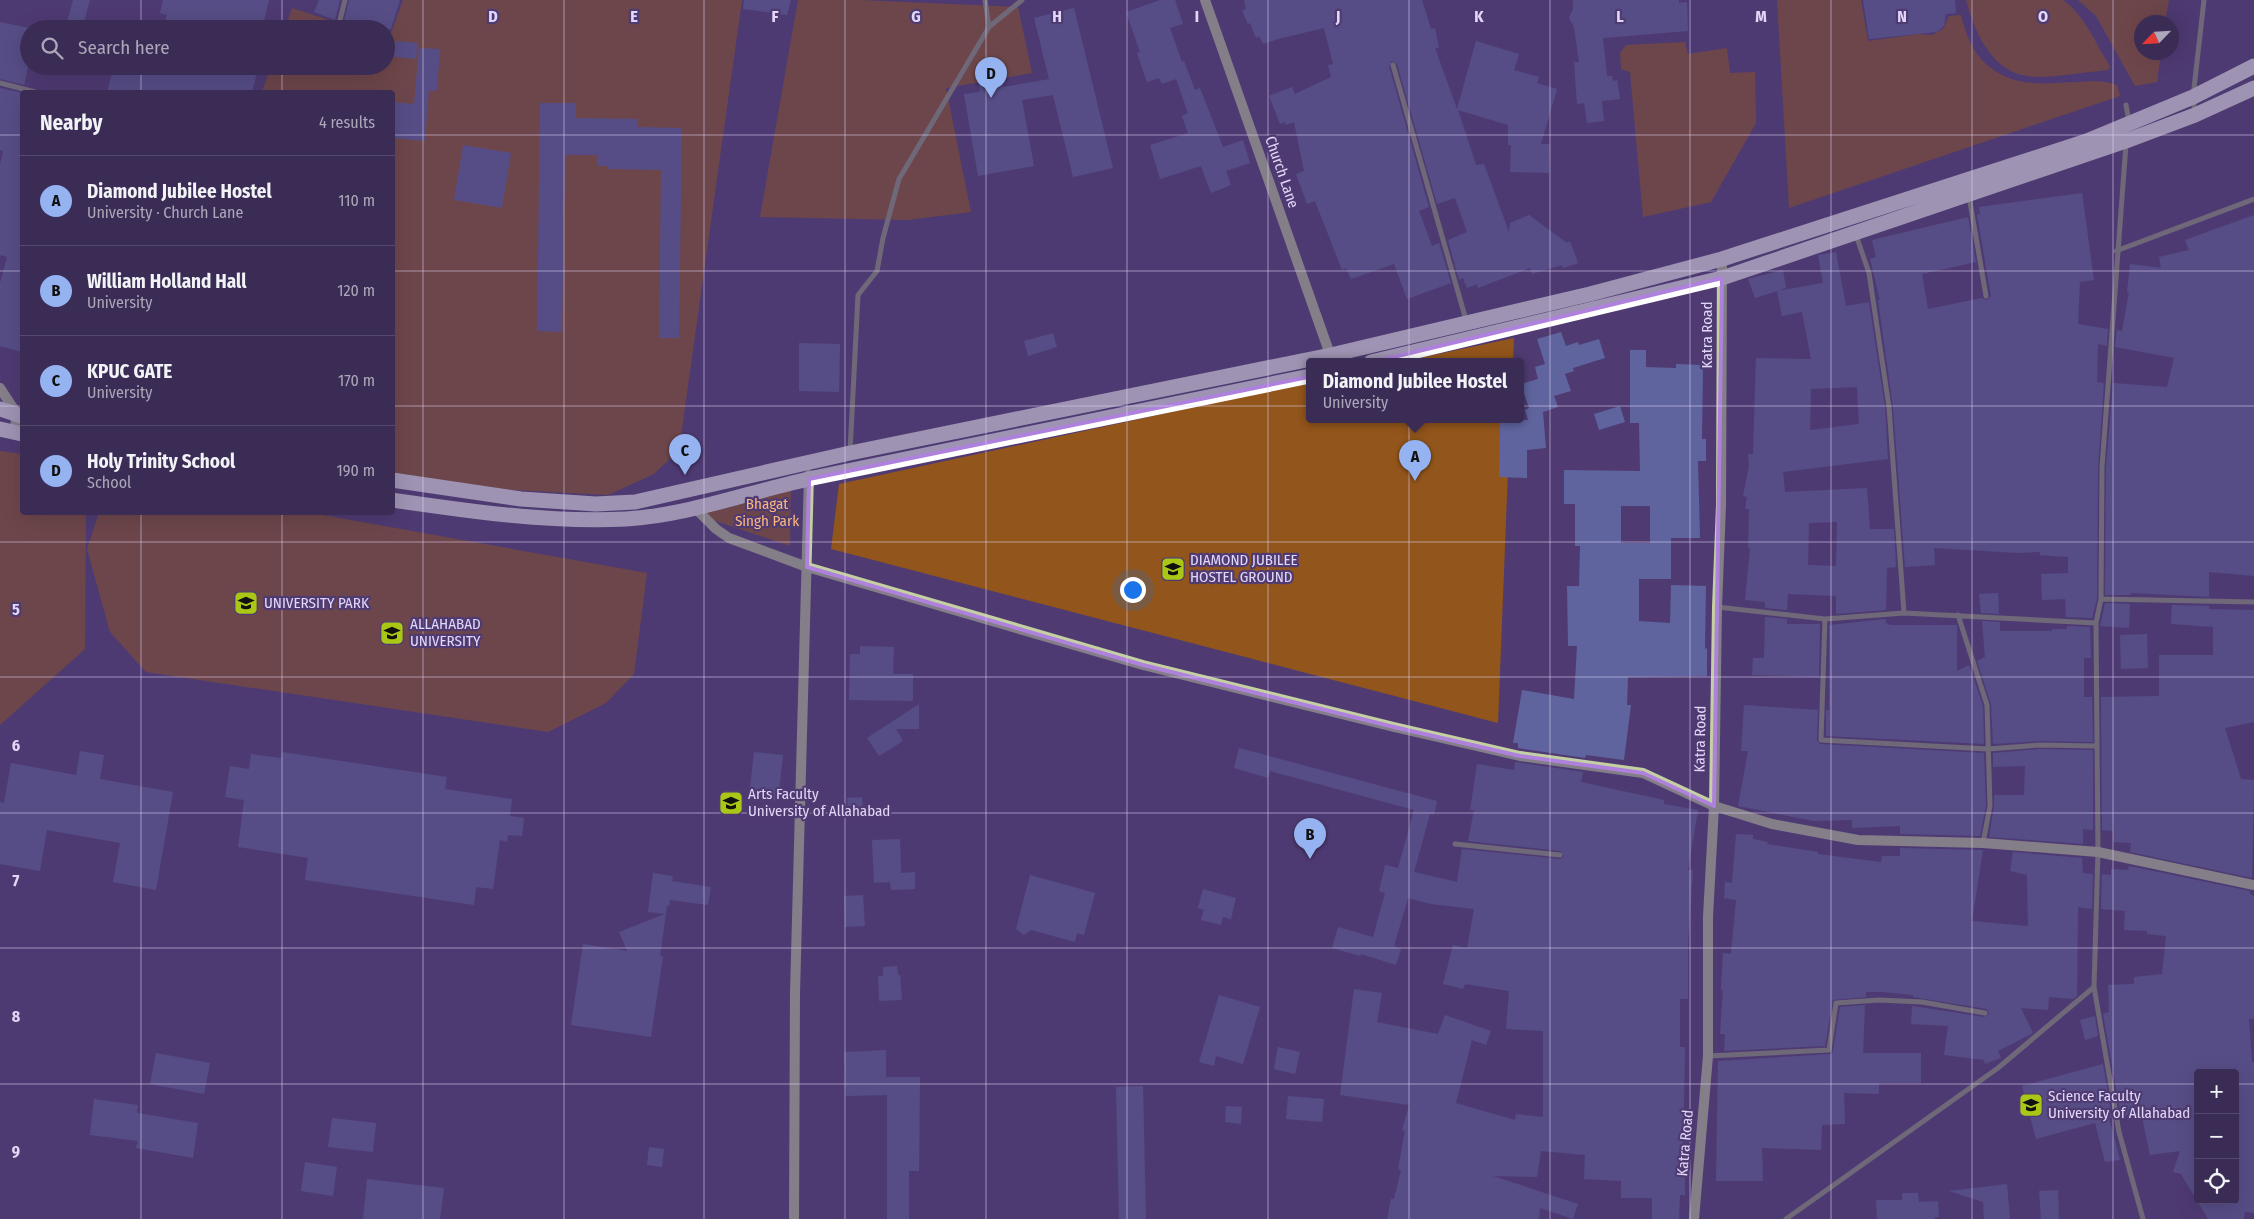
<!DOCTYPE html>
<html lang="en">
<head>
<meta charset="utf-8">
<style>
	body { margin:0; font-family:"Fira Sans Condensed",sans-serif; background:#42345c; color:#f1f3f6 }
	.controls { position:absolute; right:15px; bottom:15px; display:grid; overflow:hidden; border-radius:5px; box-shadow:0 5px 20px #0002 }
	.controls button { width:45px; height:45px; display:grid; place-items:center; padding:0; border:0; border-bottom:1px solid #54486c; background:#3b2c56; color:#f1f3f6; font:25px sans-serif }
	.compass { position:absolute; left:2134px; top:15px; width:45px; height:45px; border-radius:50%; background:#3b2c56; box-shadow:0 5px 20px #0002; rotate:245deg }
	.you { position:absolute; left:1132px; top:589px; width:18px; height:18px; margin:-12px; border:4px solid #fff; border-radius:50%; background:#1a73e8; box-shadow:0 0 0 8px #1a73e833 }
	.badge { display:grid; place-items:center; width:32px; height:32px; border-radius:50%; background:#95b2f1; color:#111; font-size:16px; font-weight:700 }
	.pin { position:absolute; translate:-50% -41px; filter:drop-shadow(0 1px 2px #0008) }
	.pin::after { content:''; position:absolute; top:26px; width:18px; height:15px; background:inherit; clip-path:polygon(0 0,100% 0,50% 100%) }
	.popup { position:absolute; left:1306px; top:358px; width:218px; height:65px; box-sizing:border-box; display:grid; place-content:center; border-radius:5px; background:#3b2c56; filter:drop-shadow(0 1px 4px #0005); font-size:16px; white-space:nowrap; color:#aca7b9 }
	.popup b { font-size:19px; color:#f1f3f6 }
	.popup::after { content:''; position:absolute; left:50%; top:100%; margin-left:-10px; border:10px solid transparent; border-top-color:#3b2c56 }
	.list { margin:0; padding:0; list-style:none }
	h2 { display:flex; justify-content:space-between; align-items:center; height:65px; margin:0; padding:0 20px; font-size:21px }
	h2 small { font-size:16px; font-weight:400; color:#aca7b9 }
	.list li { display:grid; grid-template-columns:32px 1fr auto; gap:15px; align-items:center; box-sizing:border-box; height:90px; padding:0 20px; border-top:1px solid #54486c }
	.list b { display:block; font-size:19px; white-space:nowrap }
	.list p { margin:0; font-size:16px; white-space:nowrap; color:#aca7b9 }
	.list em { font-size:16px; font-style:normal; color:#aca7b9 }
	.icon { flex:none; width:28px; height:28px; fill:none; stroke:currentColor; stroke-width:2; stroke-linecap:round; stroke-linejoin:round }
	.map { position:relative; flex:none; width:2254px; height:1219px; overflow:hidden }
	.search { position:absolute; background:#3b2c56; box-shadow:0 5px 20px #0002; left:20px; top:20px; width:375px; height:55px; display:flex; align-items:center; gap:12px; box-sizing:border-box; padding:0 18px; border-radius:28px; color:#aca7b9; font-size:19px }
	.panel { position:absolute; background:#3b2c56; box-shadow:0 5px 20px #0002; left:20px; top:90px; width:375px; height:425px; border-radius:5px }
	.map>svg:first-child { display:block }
	.green { fill:#92551b }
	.building { fill:#5f649e; fill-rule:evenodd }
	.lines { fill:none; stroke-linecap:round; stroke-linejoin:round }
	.street { stroke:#979f82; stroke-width:5 }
	.secondary { stroke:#c4d0a2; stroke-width:10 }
	.highway { stroke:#fff; stroke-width:15 }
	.marked { fill:none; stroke:#ae82dc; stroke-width:4; stroke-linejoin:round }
	.grid { fill:none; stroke:#e1d7f8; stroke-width:1; stroke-opacity:0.55 }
	.labels { text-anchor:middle; stroke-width:4.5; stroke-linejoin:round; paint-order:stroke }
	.street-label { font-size:15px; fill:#e1d7f8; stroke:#4f3b72 }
	.park-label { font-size:15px; fill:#fdb67c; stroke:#4f3b72 }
	.poi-label { font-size:15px; fill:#e1d7f8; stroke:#4f3b72; text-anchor:start }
	.grid-label { font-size:16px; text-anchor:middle; font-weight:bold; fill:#e1d7f8; stroke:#4f3b72; stroke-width:4.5; stroke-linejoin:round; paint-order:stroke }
</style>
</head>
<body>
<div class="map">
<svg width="2254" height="1219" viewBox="0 0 2254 1219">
	<rect width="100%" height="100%" fill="#4f3b72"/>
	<path class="green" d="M403 0H742L679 450 654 474 608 495 433 486 393 482 392 92H262L271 66H386V38L389 39Z
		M798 0H861L1018 7 1032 73 946 88 971 212 907 220 760 217Z
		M1777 0H1861L1868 41 1919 34 1932 35 1943 29 1949 16 1961 15C1965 33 1973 53 1987 65 2016 89 2044 83 2079 82 2093 81 2104 80 2117 85L2120 96 1789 208Z
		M1966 0H2063C2086 17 2095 43 2110 66L2108 70C2085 72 2059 77 2036 77 1993 76 1976 35 1966 0Z
		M2078 0H2169L2165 22H2142V52L2161 53 2157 82 2135 86 2096 16Z
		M292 8 356 29H285Z
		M1685 42 1688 54 1727 48 1730 73 1755 72 1756 123 1711 202 1643 217 1630 72 1621 69 1620 53 1626 45Z
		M1514 338 1513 362H1400Z
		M1310 382V420H1510L1498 723 831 549 839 484Z
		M0 451 22 454V512L86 513 85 649 0 725Z
		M791 482 790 546 683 510Z
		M306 512 647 573 634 674 606 703 548 732 146 672 110 632 87 549 99 513Z"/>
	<path class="building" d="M73 0H90L82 29H65Z
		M163 0H269L262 29H163L167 15 160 13Z
		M319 0H340L335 20 314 12Z
		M349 0H400L391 29H371L344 21Z
		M744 0H791L787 15 743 9Z
		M1160 0H1175L1183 24 1170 28 1182 62 1184 61 1195 90 1200 88 1223 147 1243 140 1250 163 1226 171 1231 185 1211 193 1201 166 1160 179 1150 145 1188 133 1182 116 1188 113 1176 79 1162 84 1159 78 1147 82 1137 53 1140 52 1126 12Z
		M1244 0H1422L1431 29 1435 28 1439 48H1435L1457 109 1476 41 1519 54 1514 70 1539 77 1537 83 1557 89 1541 144H1550L1549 173 1510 172 1511 145H1508V125L1458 110 1476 165 1484 164 1509 232 1510 223 1529 215 1567 243 1570 241 1578 263 1563 268 1562 265 1532 274 1530 268 1478 288 1477 284 1467 288 1463 278 1459 280 1448 240 1467 232 1455 198 1437 204 1397 64 1392 61 1389 66 1429 207 1419 211 1432 246 1439 243 1451 283 1407 299 1394 264 1351 279 1346 268 1342 270 1315 201 1307 204 1296 174 1304 171 1294 122 1286 125 1285 122 1280 124 1269 96 1292 87 1295 94 1331 77 1328 65 1333 64 1324 28 1278 39 1263 44 1259 36 1256 38 1250 23 1248 24 1242 11 1246 9Z
		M1573 0H1679V3L1687 2 1688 31 1603 38 1607 76H1612L1613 81 1617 80 1620 99 1602 101 1604 121 1587 123 1584 103 1577 104 1574 62H1579L1574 27 1569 18 1573 9Z
		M1863 0H1955L1956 13 1946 14 1944 26 1937 32 1869 39Z
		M1074 8 1113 168 1073 177 1053 95 1022 100 1034 166 978 176 964 94 980 92 977 74 1000 70 1003 87 1049 79 1034 18Z
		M0 22 29 28V62L24 85 0 79Z
		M395 41 418 43 416 59 394 57Z
		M419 48 440 49 437 91 429 90 425 141 392 138V102L414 104Z
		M114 66H259L252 92H107Z
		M0 88 22 93V352L0 346V283L7 257 0 255V165L3 151 0 150Z
		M540 103H576V118L638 119V127L682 128 679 338H659L661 170 608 169V166H597V155H565L562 332 537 331Z
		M463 145 511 153 502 208 454 200Z
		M2082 193 2094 280 2080 282 2078 324 2108 329 2107 346 2098 344 2097 382 2104 383 2098 467 2097 599 2092 618 2066 617 2065 599 2042 600 2041 574 2068 573V557L2040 555V552L2018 553 1934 548 1935 565 1905 567 1893 407 1878 300H1880L1870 259 1876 257 1872 240 1968 217 1976 262 1922 274 1928 309 1982 298 1987 300 1991 296 1977 215 1980 214 1979 207Z
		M2254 215V576L2209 572V597L2131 593V595H2105L2106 467 2113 383 2167 387 2174 358 2115 347 2117 330 2122 331 2129 292H2127L2130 264 2161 268 2159 257 2189 250 2185 240Z
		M1836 252 1846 306 1869 302 1885 407 1888 459 1783 472 1785 492 1867 488 1870 529H1894L1896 567 1887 568 1886 610 1836 614V596L1788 594 1787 610 1765 608V602L1745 600 1750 548H1748L1749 509H1745L1747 497 1743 496 1749 466 1748 454H1753L1756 358 1811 359 1802 312 1782 316 1777 291 1755 298 1748 279 1783 270 1786 288 1777 291 1823 283 1818 255ZM1857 387 1859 424 1810 430 1811 389ZM1837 522 1836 566 1808 565 1809 523Z
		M1561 332 1566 346 1578 342 1579 345 1599 339 1605 358 1573 368 1574 371 1565 374 1571 391 1554 396 1558 407 1543 412 1546 448 1527 450V478L1499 477 1500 420H1528L1525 410 1529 408 1521 384 1538 379 1535 367 1545 364 1537 339Z
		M1053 333 1057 347 1028 356 1024 341Z
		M799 343 840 344 839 392 799 391Z
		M1630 350H1646V367L1676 368V364L1703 365 1702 439H1706V461H1698L1700 538H1671V579H1639V621L1670 623 1671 585 1706 586 1705 649 1707 648V676L1628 677 1627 705H1631L1624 760 1586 755 1585 758 1518 748V743H1513L1522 690 1574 699 1577 646H1568L1567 586H1579L1580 546H1575V504H1564V470L1640 471 1639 423H1630ZM1621 506H1650V543H1621Z
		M1620 406 1625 422 1599 430 1594 414Z
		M1998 593 1999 614 1981 613 1979 594Z
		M2105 603 2130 604 2129 628 2100 626Z
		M2172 605 2209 606V609L2254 610V722L2225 728 2241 779 2254 780 2252 878 2130 852 2131 843 2113 842V831L2102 830 2101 697 2159 696V655H2213V627L2171 624Z
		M1765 617 1787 619V624H1820L1819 677 1752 675 1753 658H1764Z
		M1886 619V623L1890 625H1957V671L1969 665 1983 706 1984 744 1826 736V710H1829V625Z
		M1982 621 2000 622V631H2052V629H2067V626L2090 627 2091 658H2084V697H2092L2093 742 2040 741 1993 744 1991 704 1977 661 1985 657Z
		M2147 634 2148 668 2121 669 2120 635Z
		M860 646 894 647 893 674H913V701L849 700 850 654H860Z
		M919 704V729H896L903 741 879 756 867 738Z
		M1744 705 1818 710 1817 740 1820 744 1984 753 1986 806 1980 836 1900 834V826L1852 828V820L1814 821 1738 806 1748 751H1741Z
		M1239 748 1437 801 1434 815 1430 814 1414 872 1457 882 1462 849 1560 859 1564 856 1560 851 1468 841 1474 810H1470L1477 764 1514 770 1515 762 1583 772 1581 782 1664 800V804L1698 810 1688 870H1693L1688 942V999H1680V1047H1685L1683 1160H1685V1195H1680L1679 1219H1652V1198H1621V1181L1584 1179 1585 1155 1541 1151 1537 1177 1493 1176 1578 1204 1573 1219 1540 1208 1539 1219H1387L1391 1199H1394L1401 1170 1398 1169 1405 1131 1402 1130 1409 1105 1340 1095 1354 989 1382 993 1377 1022 1438 1034 1445 1015 1491 1031 1486 1045 1472 1040 1456 1103 1515 1120 1516 1114 1543 1117V1031L1506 1029 1509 991 1465 984 1463 989 1443 984 1453 945 1467 948 1474 909 1431 904 1408 898 1394 946 1401 949 1396 965 1361 954 1360 956 1332 948 1338 927 1373 937 1385 893 1379 891 1385 865 1398 868 1414 810 1270 771 1268 778 1234 768Z
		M2040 749 2093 750V830L2083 829V844L1989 837 1994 807V795H2024L2025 766 1993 767V753Z
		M80 751 104 755 100 779 173 792 156 890 113 882 120 843 47 830 40 871 0 864V802L4 803 11 763 76 775Z
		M282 752 447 777 445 789 512 799 510 816 524 818 522 836 508 835 507 842 500 840 493 889 476 887 474 905 305 880 308 858 238 847 244 800 225 797 230 766 249 769 251 754 281 758Z
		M754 752 783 755 778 801 749 797Z
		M862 797 863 814 848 815 847 798Z
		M1736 834 1753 835V839L1768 842 1767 844 1818 852V854L1881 862 1882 856H1900V848L1983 850 1972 921 2028 926 2027 875 2010 871 2013 852 2082 858 2083 873 2093 874 2092 909 2078 907 2077 996 2073 999 2049 997 2048 1010 2021 1008 2033 1033 1998 1051 2001 1058 1985 1064 1984 1060 1944 1055 1948 1026 1911 1024 1912 1006 1984 1017 1989 1014 1987 1009 1913 997V995L1882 992H1866V997L1833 1000 1825 1046 1724 1051 1725 1034H1720L1723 990H1721L1723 953 1731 954 1736 900 1724 898 1725 882 1732 883Z
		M900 839 901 873 915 872V889L891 890 890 882 874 883 872 840Z
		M2129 866 2250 891V894L2254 896V1019H2249L2252 1062H2254V1213L2245 1212 2244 1219H2208L2181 1174 2173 1172 2180 1151 2150 1155 2141 1113 2121 1116 2103 1014 2109 1012 2108 985 2134 984V977L2162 974 2166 936 2147 934V931L2124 930 2125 911 2101 909 2102 874 2111 875V869L2128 870ZM2198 1073H2235V1200H2198Z
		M653 873 673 876 672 881 711 887 708 905 670 900 669 906H667L660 956H663L651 1037 571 1025 583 944 627 951 619 932 665 914 648 912Z
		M1030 875 1095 893 1084 935 1077 933 1075 942 1031 930 1024 935 1016 929Z
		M1203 889 1236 898 1231 919 1223 917 1221 925 1201 920 1204 910 1198 908Z
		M863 895 865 926 845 927 844 896Z
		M897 966 898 975H900L902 1000 879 1001 878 976H883V967Z
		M1219 995 1260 1007 1243 1064 1216 1056 1214 1066 1199 1062Z
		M1865 1005 1863 1053H1921V1083H1879V1094L1844 1093 1845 1124 1822 1125 1821 1150 1762 1148 1763 1181H1716L1718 1061 1831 1054 1833 1051 1840 1007Z
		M2095 1016 2098 1036 2085 1040 2080 1020Z
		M1278 1047 1300 1052 1295 1074 1274 1069Z
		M886 1050V1077H920L919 1171H909V1219H887V1095L846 1096 844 1052Z
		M156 1053 210 1063 204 1094 150 1084Z
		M2103 1064 2112 1118H2109L2120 1160 2105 1162 2095 1123 2036 1139 2022 1086Z
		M1143 1086 1146 1219H1119L1116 1087Z
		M1288 1096 1324 1099 1322 1122 1286 1119Z
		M94 1099 138 1105 137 1113 198 1123 193 1158 136 1148 138 1141 90 1135Z
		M1226 1106 1242 1107 1241 1124 1225 1122Z
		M332 1118 376 1123 373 1152 328 1147Z
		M649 1147 664 1149 662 1167 647 1165Z
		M305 1162 337 1167 333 1196 301 1191Z
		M367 1179 444 1188 440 1219H363Z
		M2007 1184 2010 1219H1984L1983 1202 1949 1191Z
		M2058 1190 2059 1219H2041L2039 1191Z
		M1902 1193H1918L1919 1202 1938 1201 1939 1217H1935V1219H1877L1876 1200H1902Z"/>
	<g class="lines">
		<path class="street" d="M985 0 989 27
			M339 24 345 0
			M1393 65 1466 320
			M0 83 35 92
			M2126 105 2129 121
			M2195 114 2193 97 2204 0
			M2126 144 2102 467 2101 599 2096 623 2098 852 2094 987 2119 1132 2143 1219
			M1969 196 1986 296
			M1856 235 1869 273 1889 407 1904 613
			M2116 251 2254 199
			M850 452 858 295 877 271 883 238 899 179 989 27 1022 0
			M2101 599 2254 602
			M1717 607 1825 619 1904 613 2096 623
			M1958 615 1987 705 1990 806 1983 843
			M1825 619 1821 740 1988 749 2040 745 2097 746
			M1455 844 1560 855
			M1708 1056 1829 1050 1836 1003 1879 1000 1922 1002 1985 1013
			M1786 1219 1998 1068 2094 987"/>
		<path class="secondary" d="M1205 0 1332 360
			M0 388 17 414 14 432
			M695 508 716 529 729 538 807 567 1143 665 1394 727 1520 756 1643 773 1714 806 1772 824 1858 840 1983 843 2098 852 2254 885
			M794 1219 795 993 809 475
			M1694 1219 1708 1056V917L1714 806 1717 607 1721 505 1722 259"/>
		<path class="highway" d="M1371 362 1722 278 2126 141 2195 115 2254 88
			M0 409 22 416
			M0 429 22 434
			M392 480 521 499 596 504 635 502 850 453 1331 355 1590 294 1722 259 2087 141 2193 97 2254 66
			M392 500C468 511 549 523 626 519 691 515 754 490 818 477 982 444 1146 411 1310 376"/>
	</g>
	<path d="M0 0H2254V1219H0ZM1722 278 1714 806 1643 773 1520 756 1394 727 1143 665 807 567 809 479 1323 374Z" fill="#4f3b72" fill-opacity=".55" fill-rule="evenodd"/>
	<path class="marked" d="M1722 278 1714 806 1643 773 1520 756 1394 727 1143 665 807 567 809 479 1323 374Z"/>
	<path class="grid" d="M141 0V29M282 0V29M423 0V1219M564 0V1219M704 0V1219M845 0V1219M986 0V1219M1127 0V1219M1268 0V1219M1409 0V1219M1550 0V1219M1690 0V1219M1831 0V1219M1972 0V1219M2113 0V1219M141 66V92M282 66V92M0 135H22M392 135H2254M0 271H22M392 271H2254M0 406H22M392 406H2254M141 512V1219M282 512V1219M0 542H2254M0 677H2254M0 813H2254M0 948H2254M0 1084H2198M2235 1084H2254"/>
	<defs>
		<g id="university-square" transform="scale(1.25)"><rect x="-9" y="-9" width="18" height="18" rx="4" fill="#abc716" stroke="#4f3b72"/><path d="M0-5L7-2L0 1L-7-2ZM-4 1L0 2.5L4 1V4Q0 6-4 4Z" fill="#111"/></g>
	</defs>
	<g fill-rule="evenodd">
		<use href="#university-square" x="1173" y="569"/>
		<use href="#university-square" x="246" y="603"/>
		<use href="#university-square" x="392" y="633"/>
		<use href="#university-square" x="731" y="803"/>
		<use href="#university-square" x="2031" y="1105"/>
	</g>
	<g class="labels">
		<g class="street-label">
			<text transform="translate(1282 172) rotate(71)" y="5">Church Lane</text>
			<text transform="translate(1707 335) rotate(-90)" y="5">Katra Road</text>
			<text transform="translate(1700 739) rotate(-89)" y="5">Katra Road</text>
			<text transform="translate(1685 1143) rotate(-85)" y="5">Katra Road</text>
		</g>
		<g class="park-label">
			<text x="767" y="509">Bhagat<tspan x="767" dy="17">Singh Park</tspan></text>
		</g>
		<g class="poi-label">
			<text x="1190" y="565">DIAMOND JUBILEE<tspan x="1190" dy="17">HOSTEL GROUND</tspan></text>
			<text x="264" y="608">UNIVERSITY PARK</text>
			<text x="410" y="629">ALLAHABAD<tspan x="410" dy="17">UNIVERSITY</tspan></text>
			<text x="748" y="799">Arts Faculty<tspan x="748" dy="17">University of Allahabad</tspan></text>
			<text x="2048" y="1101">Science Faculty<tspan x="2048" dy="17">University of Allahabad</tspan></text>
		</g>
	</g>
	<g class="grid-label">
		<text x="493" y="22">D</text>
		<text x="634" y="22">E</text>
		<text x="775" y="22">F</text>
		<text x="916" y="22">G</text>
		<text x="1057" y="22">H</text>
		<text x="1197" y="22">I</text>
		<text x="1338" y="22">J</text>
		<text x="1479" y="22">K</text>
		<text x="1620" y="22">L</text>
		<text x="1761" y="22">M</text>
		<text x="1902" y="22">N</text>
		<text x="2043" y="22">O</text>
		<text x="16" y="615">5</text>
		<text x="16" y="751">6</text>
		<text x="16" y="886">7</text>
		<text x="16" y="1022">8</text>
		<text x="16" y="1157">9</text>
	</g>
</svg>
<div class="controls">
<button>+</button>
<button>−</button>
<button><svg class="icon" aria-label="locate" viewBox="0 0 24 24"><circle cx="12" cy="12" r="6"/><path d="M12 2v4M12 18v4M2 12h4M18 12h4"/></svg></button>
</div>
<svg class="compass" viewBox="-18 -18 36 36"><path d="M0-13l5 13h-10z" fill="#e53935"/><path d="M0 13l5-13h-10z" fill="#aca7b9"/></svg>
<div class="you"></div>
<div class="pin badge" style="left:1415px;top:481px">A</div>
<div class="popup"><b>Diamond Jubilee Hostel</b>University</div>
<div class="pin badge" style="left:1310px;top:859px">B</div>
<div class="pin badge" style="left:685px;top:475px">C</div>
<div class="pin badge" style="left:991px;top:98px">D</div>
<div class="search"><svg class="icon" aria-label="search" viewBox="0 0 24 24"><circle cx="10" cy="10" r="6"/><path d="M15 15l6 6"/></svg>Search here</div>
<section class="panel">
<h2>Nearby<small>4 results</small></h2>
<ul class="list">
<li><span class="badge">A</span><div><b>Diamond Jubilee Hostel</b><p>University · Church Lane</p></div><em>110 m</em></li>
<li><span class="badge">B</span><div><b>William Holland Hall</b><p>University</p></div><em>120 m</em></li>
<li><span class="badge">C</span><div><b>KPUC GATE</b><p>University</p></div><em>170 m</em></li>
<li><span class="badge">D</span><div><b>Holy Trinity School</b><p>School</p></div><em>190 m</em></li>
</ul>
</section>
</div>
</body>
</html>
